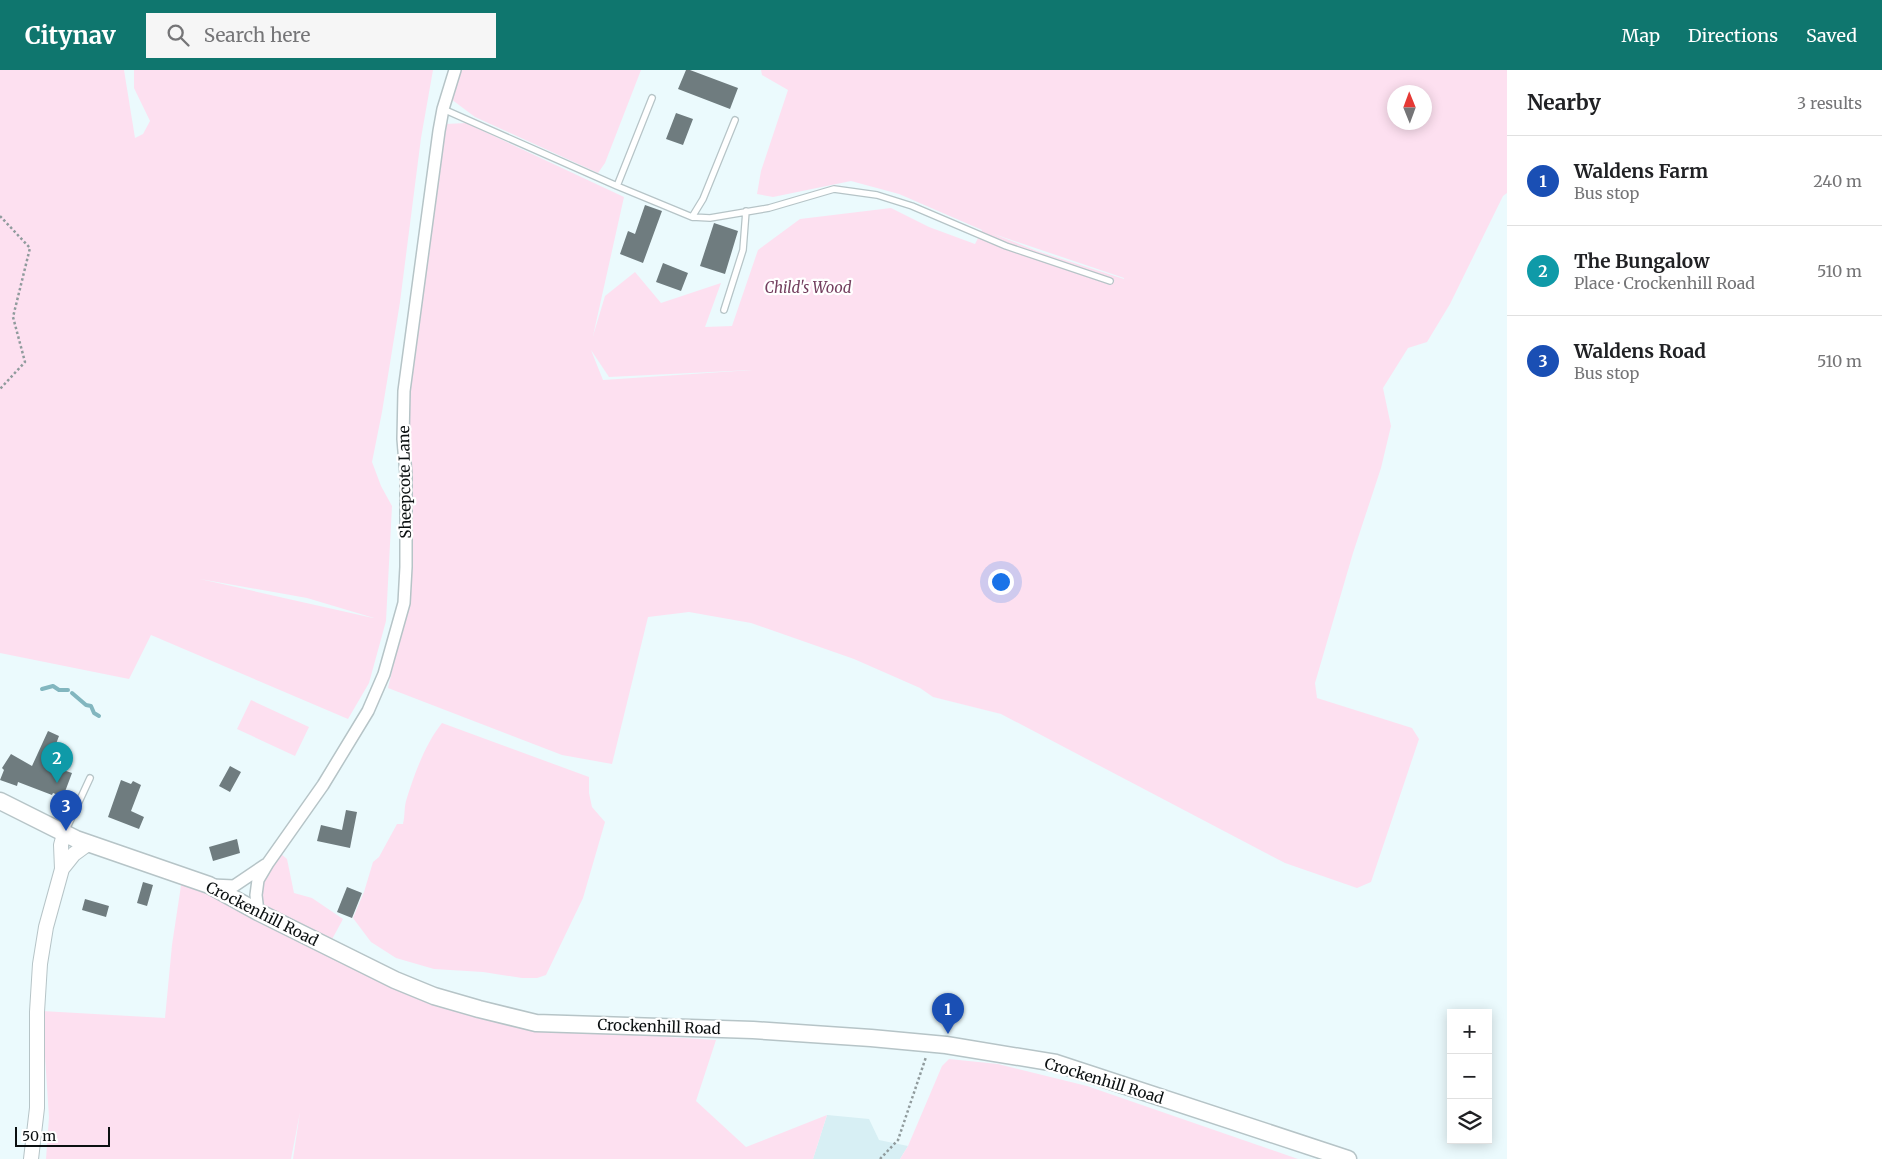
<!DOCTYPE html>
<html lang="en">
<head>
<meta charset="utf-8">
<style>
	body { margin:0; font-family:Merriweather,serif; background:#f6f6f6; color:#202124 }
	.controls { position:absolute; right:15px; bottom:15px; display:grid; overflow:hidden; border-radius:0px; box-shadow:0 2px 12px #0003 }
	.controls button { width:45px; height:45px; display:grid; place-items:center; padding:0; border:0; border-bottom:1px solid #e0e0e0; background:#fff; color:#202124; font:25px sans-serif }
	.compass { position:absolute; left:1387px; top:15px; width:45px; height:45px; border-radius:50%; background:#fff; box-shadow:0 2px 12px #0003; rotate:359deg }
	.scale { position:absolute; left:15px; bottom:12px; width:95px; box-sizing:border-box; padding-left:5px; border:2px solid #0b1011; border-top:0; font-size:14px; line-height:18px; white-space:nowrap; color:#0b1011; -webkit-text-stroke:4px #fff; paint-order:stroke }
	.you { position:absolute; left:1000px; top:511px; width:18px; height:18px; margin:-12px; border:4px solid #fff; border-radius:50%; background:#1a73e8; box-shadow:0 0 0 8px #1a73e833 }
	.badge { display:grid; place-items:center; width:32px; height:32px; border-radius:50%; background:#0f766e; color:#fff; font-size:16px; font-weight:700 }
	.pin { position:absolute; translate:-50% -41px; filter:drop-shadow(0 1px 2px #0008) }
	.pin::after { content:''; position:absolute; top:26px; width:18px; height:15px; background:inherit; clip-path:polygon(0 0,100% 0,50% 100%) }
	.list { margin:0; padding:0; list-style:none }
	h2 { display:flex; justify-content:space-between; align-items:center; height:65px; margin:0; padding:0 20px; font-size:21px }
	h2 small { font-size:16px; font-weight:400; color:#757577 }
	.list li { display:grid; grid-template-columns:32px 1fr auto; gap:15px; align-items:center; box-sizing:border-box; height:90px; padding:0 20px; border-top:1px solid #e0e0e0 }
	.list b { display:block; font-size:19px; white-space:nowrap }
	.list p { margin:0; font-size:16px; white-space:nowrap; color:#757577 }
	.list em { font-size:16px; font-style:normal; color:#757577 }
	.icon { flex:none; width:28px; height:28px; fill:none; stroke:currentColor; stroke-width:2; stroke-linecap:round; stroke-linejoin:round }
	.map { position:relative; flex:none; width:1507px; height:1089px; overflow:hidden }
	header { display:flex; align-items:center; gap:30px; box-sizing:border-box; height:70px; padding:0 25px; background:#0f766e; color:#fff }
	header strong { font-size:24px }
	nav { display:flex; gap:28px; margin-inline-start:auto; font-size:18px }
	.search { width:350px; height:45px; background:#f6f6f6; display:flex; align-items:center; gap:12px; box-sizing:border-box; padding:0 18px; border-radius:0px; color:#757577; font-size:19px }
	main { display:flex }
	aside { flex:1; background:#fff }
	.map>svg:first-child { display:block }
	.built { fill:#d7eff4 }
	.green { fill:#fde0f0; fill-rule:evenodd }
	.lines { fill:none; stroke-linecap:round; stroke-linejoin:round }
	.stream { stroke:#82b6bf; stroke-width:4 }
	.building { fill:#6f7c7f }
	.service-casing { stroke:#b6c4c7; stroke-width:8 }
	.minor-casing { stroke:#b6c4c7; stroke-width:14 }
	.tertiary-casing { stroke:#b6c4c7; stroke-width:16 }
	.secondary-casing { stroke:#b6c4c7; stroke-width:19 }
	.path { stroke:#909b9d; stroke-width:2.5; stroke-dasharray:2.5 2.5; stroke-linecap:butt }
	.service { stroke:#fff; stroke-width:5.5 }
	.minor { stroke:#fff; stroke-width:11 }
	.tertiary { stroke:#fff; stroke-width:14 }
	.secondary { stroke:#fff; stroke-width:16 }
	.labels { text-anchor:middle; stroke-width:4.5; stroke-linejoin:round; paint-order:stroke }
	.park-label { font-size:15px; font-style:italic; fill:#743f5f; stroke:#fff }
	.street-label { font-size:15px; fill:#0b1011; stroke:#fff }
</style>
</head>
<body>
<header>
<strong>Citynav</strong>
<div class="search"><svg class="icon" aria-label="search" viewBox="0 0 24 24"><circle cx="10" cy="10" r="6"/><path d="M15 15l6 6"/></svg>Search here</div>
<nav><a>Map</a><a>Directions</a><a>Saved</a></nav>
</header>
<main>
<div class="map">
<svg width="1507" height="1089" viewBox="0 0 1507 1089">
	<rect width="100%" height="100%" fill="#ebfafd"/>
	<path class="built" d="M827 1045 869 1049 879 1070 908 1076 900 1089H813Z"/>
	<path class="green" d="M0 0H124L135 68 143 64 150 51 134 18V0H433L421 68 400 232 382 342 372 392 381 416 392 436 386 551 369 613 348 649 151 565 129 609 0 583ZM200 509 307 528 374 548H373Z
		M461 0H641L605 93 598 103 475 47 451 29Z
		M761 0H1507V123L1503 126 1450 234 1427 272 1408 278 1383 318 1391 356 1381 398 1353 483 1315 613 1317 628 1412 658 1419 669 1371 812 1357 818 1285 793 1001 644 933 627 920 618 854 589 751 553 689 542 648 547 612 694 562 685 388 618 411 523V408L408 342 429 164 446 54 466 53 624 127 593 266 605 226 635 202 661 233 721 213 705 257 732 256 758 180 800 149 891 138 929 157 975 174 982 160 899 124 851 111 773 127 757 124 761 101 788 20 762 5ZM1394 22H1424V52H1394ZM991 163 1124 208V209L1037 181ZM591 280 609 307 752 300 603 310Z
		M251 630 309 657 295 686 237 659Z
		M442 653 589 707V723L592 737 605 752 583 828 546 905 537 908H522L483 902 434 899 396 888 371 872 353 848 364 822 373 792 379 787 397 754H403C405 746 404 738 406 731 414 705 425 674 442 653Z
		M280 783 287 789 294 823 312 828 343 849 330 873 262 840C257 813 266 806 280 783Z
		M182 809 432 932 604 963 716 970 696 1031 746 1077 827 1045 813 1089H293L300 1042 291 1089H46L49 1047 42 941 165 948 172 875Z
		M949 989 998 994 1087 1016 1298 1089H900L908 1076 942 996Z"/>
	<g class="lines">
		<path class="stream" d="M42 619 53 616 59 620H68
			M72 623 86 635 91 636 94 643 99 646"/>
	</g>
	<path class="building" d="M686 0H690L738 18 730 39 678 19Z
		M676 43 693 49 683 75 666 69Z
		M645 135 662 141 643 193 620 184 628 161 635 164Z
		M714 153 738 161 725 204 700 196Z
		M663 193 688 203 681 221 656 212Z
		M48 661 59 666 48 695 72 703 63 727 53 723 52 725 18 712 17 716 0 710 4 700 2 698 11 684 32 696Z
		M230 696 241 702 230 722 219 716Z
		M121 710 131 714 133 711 141 715 131 741 144 747 139 759 108 747Z
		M346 740 357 742 350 778 317 771 321 755 342 760Z
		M237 769 240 783 213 791 209 777Z
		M143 812 153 815 147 836 137 833Z
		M347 817 362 823 352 848 337 842Z
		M85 829 109 836 106 847 82 840Z"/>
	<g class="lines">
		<g class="service-casing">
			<path id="service" d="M443 39 617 116 692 147 710 148 769 138 834 119 877 125 912 136 1006 176 1110 211
				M617 116 652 28
				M692 147 703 129 735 50
				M724 240 743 180 746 141
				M65 762 90 708"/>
		</g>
		<g class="minor-casing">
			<path id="minor" d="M212 815 234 816 265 795
				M258 842 256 825 258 810 268 793 323 715 368 641 384 604 404 533 406 497V405L403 369 404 321 439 61 443 39 455 0"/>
		</g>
		<g class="tertiary-casing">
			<path id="tertiary" d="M62 799 74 784 89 773
				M31 1089 37 1038V942L40 894 46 857 62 799 61 775 64 764"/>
		</g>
		<g class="secondary-casing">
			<path id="secondary" d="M0 731 76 769 209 815 258 842 395 910 434 926 479 939 536 953 753 960 871 968 946 975 1056 993 1348 1089"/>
		</g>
		<path class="path" d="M0 146 30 178 13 247 25 292 0 319
			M880 1089 898 1070 926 987"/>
		<use href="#service" class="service"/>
		<use href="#minor" class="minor"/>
		<use href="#tertiary" class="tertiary"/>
		<use href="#secondary" class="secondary"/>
	</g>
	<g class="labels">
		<g class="park-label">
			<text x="808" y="223">Child's Wood</text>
		</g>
		<g class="street-label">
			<text transform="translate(405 412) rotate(-91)" y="5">Sheepcote Lane</text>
			<text transform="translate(262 844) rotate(27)" y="5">Crockenhill Road</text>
			<text transform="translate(659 957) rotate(2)" y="5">Crockenhill Road</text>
			<text transform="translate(1104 1011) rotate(17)" y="5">Crockenhill Road</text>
		</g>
	</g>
</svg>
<div class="controls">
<button>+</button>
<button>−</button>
<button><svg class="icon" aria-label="layers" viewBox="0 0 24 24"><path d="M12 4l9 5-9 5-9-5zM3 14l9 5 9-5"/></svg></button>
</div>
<svg class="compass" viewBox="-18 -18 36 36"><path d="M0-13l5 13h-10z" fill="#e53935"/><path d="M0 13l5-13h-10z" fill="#757577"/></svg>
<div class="scale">50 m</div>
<div class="you"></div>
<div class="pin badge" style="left:948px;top:964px;background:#1a4fb4">1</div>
<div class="pin badge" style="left:57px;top:713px;background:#0f9aa8">2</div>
<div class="pin badge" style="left:66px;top:761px;background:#1a4fb4">3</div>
</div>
<aside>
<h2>Nearby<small>3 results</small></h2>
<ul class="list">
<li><span class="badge" style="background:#1a4fb4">1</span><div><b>Waldens Farm</b><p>Bus stop</p></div><em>240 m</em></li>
<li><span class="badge" style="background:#0f9aa8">2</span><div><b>The Bungalow</b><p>Place · Crockenhill Road</p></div><em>510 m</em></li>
<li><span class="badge" style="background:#1a4fb4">3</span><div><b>Waldens Road</b><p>Bus stop</p></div><em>510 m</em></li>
</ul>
</aside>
</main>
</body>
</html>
